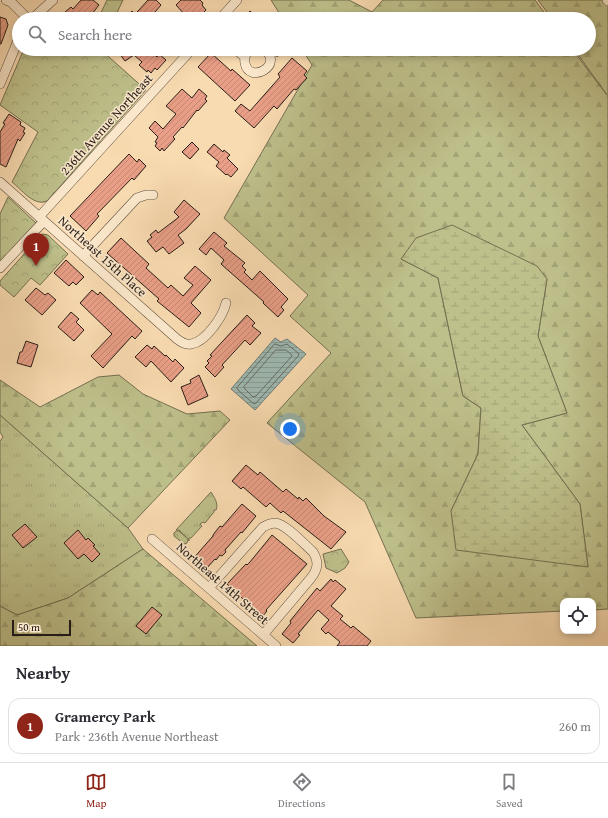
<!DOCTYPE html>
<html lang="en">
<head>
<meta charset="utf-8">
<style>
	body { margin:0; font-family:"Gentium Book Plus",serif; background:#f7f7f7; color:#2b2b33 }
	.controls { position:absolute; right:12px; bottom:12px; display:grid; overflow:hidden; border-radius:8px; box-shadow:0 2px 6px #0003 }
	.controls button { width:36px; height:36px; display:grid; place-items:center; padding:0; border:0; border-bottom:1px solid #e1e1e2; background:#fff; color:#2b2b33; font:20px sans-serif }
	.scale { position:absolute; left:12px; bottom:10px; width:59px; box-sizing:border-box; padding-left:4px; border:2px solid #291e17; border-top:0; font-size:11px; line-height:14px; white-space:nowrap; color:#291e17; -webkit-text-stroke:3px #fbe8cc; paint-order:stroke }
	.you { position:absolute; left:290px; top:429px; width:14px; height:14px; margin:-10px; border:3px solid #fff; border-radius:50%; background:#1a73e8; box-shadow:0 0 0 6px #1a73e833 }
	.badge { display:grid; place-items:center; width:26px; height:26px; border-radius:50%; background:#8f2418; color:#fff; font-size:13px; font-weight:700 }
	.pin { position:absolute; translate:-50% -33px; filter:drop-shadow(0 1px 2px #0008) }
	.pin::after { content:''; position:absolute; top:21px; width:14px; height:12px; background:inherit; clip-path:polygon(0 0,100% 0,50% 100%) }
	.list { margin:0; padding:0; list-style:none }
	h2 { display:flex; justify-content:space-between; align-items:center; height:52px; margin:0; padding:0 16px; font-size:17px }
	h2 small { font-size:13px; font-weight:400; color:#7c7c81 }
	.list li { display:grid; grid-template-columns:26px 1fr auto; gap:12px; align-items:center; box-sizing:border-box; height:56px; margin:0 8px 8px; padding:0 8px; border:1px solid #e1e1e2; border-radius:12px }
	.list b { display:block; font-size:15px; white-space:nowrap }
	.list p { margin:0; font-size:13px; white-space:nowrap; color:#7c7c81 }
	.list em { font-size:13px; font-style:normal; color:#7c7c81 }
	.icon { flex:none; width:22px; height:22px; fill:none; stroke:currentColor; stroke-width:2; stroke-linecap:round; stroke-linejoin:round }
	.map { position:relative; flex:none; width:608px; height:646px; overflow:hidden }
	.search { position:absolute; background:#fff; box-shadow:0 2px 6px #0003; left:12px; right:12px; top:12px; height:44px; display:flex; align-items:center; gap:10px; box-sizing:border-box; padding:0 14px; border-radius:22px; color:#7c7c81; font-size:15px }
	.sheet { height:116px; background:#fff }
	nav { display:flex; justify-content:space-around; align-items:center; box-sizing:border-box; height:56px; border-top:1px solid #e1e1e2; background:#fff; font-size:11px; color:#7c7c81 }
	nav a { display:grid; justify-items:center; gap:2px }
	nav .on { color:#8f2418 }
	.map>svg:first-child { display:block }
	.grass { fill:url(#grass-tufts); stroke:#746f51 }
	.forest { fill:url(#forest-firs); stroke:#746f51; fill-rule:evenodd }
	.wetland { fill:url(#wetland-marsh); stroke:#746f51 }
	.park { fill:url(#park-crowns); stroke:#746f51 }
	.water { fill:url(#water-rules); stroke:#707c75 }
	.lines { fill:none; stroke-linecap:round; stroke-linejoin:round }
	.shore { stroke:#646c65; stroke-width:1 }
	.building { fill:url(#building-hatch); stroke:#291e17 }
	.minor-casing { stroke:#5d4d3e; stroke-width:10 }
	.minor { stroke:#fbe8cc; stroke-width:9 }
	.labels { text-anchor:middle; stroke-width:3; stroke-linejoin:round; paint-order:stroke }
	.street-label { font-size:13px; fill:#291e17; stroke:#fbe8cc }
</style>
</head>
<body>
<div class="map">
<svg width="608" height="646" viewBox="0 0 608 646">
	<defs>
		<pattern id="grass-tufts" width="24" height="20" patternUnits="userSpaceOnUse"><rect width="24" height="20" fill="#bec08b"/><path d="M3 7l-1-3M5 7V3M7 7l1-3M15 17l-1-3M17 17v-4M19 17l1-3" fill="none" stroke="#a3a577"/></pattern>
		<pattern id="forest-firs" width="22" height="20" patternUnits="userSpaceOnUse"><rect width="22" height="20" fill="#bec08b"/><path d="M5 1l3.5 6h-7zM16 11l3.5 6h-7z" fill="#a3a577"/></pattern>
		<pattern id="wetland-marsh" width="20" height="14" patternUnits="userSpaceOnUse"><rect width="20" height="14" fill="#bec08b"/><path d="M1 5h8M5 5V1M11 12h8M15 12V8" fill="none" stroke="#a3a577"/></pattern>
		<pattern id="park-crowns" width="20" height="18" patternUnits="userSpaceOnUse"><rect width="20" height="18" fill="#bec08b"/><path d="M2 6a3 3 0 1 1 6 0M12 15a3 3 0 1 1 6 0" fill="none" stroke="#a3a577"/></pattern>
		<pattern id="water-rules" width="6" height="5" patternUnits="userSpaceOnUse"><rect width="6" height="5" fill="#9fbab3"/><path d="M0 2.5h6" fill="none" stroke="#899f99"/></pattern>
		<pattern id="building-hatch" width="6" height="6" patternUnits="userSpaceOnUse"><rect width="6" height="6" fill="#e99f87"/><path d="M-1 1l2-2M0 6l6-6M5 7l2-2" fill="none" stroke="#c88874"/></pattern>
	</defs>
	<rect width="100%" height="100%" fill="#f9dbb1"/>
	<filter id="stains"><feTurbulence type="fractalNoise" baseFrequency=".005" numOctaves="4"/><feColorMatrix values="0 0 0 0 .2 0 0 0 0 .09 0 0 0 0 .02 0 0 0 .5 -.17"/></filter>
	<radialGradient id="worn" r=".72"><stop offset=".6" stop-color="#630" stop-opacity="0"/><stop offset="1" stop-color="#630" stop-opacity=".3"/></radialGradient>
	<path class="grass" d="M0 415 128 528 143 549 68 598 17 615 0 606V441L3 437 0 432Z
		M211 492C214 497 219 504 216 510H214V512L205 523 203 522 200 524 202 526 191 538H189V541L188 539 179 530H176Z"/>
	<path class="forest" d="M271 0H349L372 12 383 0H535L549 19H283Z
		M538 0H608V609L593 610V601H563V611L416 618 365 502 267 423 331 353 290 316 308 295 224 218 312 65 302 49H572L607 95 574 49H589V19H552ZM401 259 547 279 538 336 567 413 522 425 580 504 588 567 451 511 478 454 481 408 463 396 438 278Z
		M119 375 143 394 187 414 220 411 230 420 128 528 0 415V380L40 407 98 377Z
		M143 549 257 646H0V606L17 615 68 598Z"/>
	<path class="wetland" d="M452 225 537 266 547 279 538 336 567 413 522 425 580 504 588 567 456 550 451 511 478 454 481 408 463 396 438 278 401 259 416 238Z"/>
	<path class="park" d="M107 0H123L114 19H98Z
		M24 49 62 55 68 49H100L146 90 47 201C34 207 21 189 12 182L38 132 0 105Z
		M272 49H286L277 57Z
		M8 197 36 223 0 262V214Z
		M42 234 48 235 68 254 40 285 31 278 14 297 0 285V281Z
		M176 531H179L188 539V541L186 544H184L174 536V533Z
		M341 549 349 562 345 568 337 573 326 568 323 554Z"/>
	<path class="water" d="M275 338 281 342 287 339 306 354 255 410 231 389Z"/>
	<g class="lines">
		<path class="shore" d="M275 344 281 346 287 344 298 353 299 355 256 403 254 404 238 390 237 388Z
			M276 350H286L291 354 292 356 256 396 253 397 245 389 244 387Z"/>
	</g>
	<path class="building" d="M81 0H93L99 5 88 19H57L71 7 73 9Z
		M148 0H156L161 5 149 19H126L132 11 135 14 138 11Z
		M181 0H200L203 3 202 5 206 10 198 18 193 14 192 15 189 13 186 16 176 5Z
		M250 11 259 19H243Z
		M0 17 6 19 8 25 1 44H0Z
		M116 49H148L157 57 159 54 166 60 157 70 155 68 151 73 148 70 147 72 139 65 142 62 134 55 125 61Z
		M211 53 231 71 232 69 250 85 235 101 198 67Z
		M292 58 307 71 304 75 307 78 296 90 294 89 277 109 274 106 254 128 235 111 241 104 250 111 280 77 278 74Z
		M182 89 192 98 199 89 207 96 205 99 207 101 198 111 197 110 183 128 182 127 173 137 175 139 164 151 162 148 160 151 155 146 157 143 155 142 158 137 149 128 155 121 163 129 176 114 166 106Z
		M9 114 21 122 20 125 25 128 23 132 25 133 20 141 18 139 6 167 0 164V132L5 124 3 123Z
		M192 142 199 149 190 159 182 152Z
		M214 144 223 152 224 150 230 155 227 158 238 169 231 177 227 174 226 175 216 166 219 162 207 152Z
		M129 154 137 162 139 159 146 166 134 180 132 178 97 214 99 216 86 231 70 216Z
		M184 200 200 214 186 229 178 235 184 243 169 254 163 247 156 252 147 241 152 237 150 235 156 230 158 233 179 217 174 212Z
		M214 232 227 243 224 246 245 263 242 266 246 270 244 272 252 280 260 271 288 299 281 307 284 310 278 317 263 303 264 302 221 264 224 260 211 248 206 255 199 249Z
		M121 238 149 264 146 268 168 288 171 285 183 296 193 285 184 278 195 266 211 280 191 303 201 313 189 327 157 301 159 299 107 253Z
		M66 260 84 277 76 285 73 282 69 286 54 273Z
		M36 288 45 295 48 293 56 300 42 315 25 300Z
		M92 290 98 295 100 292 142 331 135 339 132 336 103 368 91 356 112 334 80 303Z
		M71 312 79 319 76 322 84 330 74 341 58 327Z
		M247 315 255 323 252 326 261 333 250 345 245 340 222 365 224 367 215 377 205 367 209 363 207 361 212 356 210 355Z
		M26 341 38 345 31 367 17 363 20 352H22Z
		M147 345 152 349 154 346 165 356 166 355 173 362 175 359 184 368 171 382 151 361 146 367 135 357Z
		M199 375 208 396 188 405 181 387 191 383 190 380Z
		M246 465 258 475 260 472 283 492 286 489 298 499 299 497 303 501 306 498 324 516 346 532 331 549 283 511 281 513 270 503 266 507 243 487 241 489 232 481Z
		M242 504 256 516 242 533 241 532 225 550 226 552 222 556 220 555 216 560 215 559 205 570 192 560 213 536V535L216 531 220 526 222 527Z
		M25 524 37 537 23 548 12 535Z
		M78 530 86 540 88 538 95 545 93 546 100 554 92 562 84 554 78 559 64 543Z
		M272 535 307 564 266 610 267 611 262 617 227 584 246 564 247 565 250 562Z
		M331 579 333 582 335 580 346 589 331 606 343 616 340 619 351 628 353 626 371 641 367 646H337L340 642 328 632 326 634 321 629 329 620 318 610 298 634 300 635 293 643 282 634 291 623 290 621 317 588 320 591Z
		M152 607 162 615 146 634 136 626Z"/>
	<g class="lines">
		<g class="minor-casing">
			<path id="minor" d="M6 0 11 2 28 19
				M607 0 608 1
				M32 19 53 0
				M220 19 237 0
				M178 49 186 56
				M235 49 245 57
				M251 49C246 52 244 57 245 63 249 85 285 65 264 49
				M0 84 19 38
				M0 182 177 339C181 342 185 345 191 344 206 342 223 316 226 303
				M39 217 192 49
				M83 256 137 198 146 195H153
				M0 268 44 221
				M152 539 276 646
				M209 588 263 527C267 525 270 523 275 523 286 524 304 544 313 552 319 562 318 569 311 578L263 635"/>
		</g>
		<use href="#minor" class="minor"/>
	</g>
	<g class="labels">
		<g class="street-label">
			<text transform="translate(106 124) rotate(-48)" y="5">236th Avenue Northeast</text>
			<text transform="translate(103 256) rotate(42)" y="5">Northeast 15th Place</text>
			<text transform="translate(223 583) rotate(41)" y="5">Northeast 14th Street</text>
		</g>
	</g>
	<rect width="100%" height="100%" filter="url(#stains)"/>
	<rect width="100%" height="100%" fill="url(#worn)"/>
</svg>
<div class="controls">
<button><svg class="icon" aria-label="locate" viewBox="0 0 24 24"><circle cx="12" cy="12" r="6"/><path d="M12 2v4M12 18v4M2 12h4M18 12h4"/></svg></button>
</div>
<div class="scale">50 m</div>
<div class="you"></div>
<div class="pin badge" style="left:36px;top:266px">1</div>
<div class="search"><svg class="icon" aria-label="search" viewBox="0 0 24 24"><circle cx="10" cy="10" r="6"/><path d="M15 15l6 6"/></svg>Search here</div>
</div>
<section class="sheet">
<h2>Nearby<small></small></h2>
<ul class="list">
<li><span class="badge">1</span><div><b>Gramercy Park</b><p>Park · 236th Avenue Northeast</p></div><em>260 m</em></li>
</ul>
</section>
<nav>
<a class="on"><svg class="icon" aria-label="map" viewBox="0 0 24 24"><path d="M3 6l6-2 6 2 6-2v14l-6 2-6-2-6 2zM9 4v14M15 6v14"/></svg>Map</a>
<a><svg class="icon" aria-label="directions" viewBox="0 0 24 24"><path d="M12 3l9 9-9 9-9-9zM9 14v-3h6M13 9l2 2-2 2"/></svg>Directions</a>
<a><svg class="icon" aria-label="saved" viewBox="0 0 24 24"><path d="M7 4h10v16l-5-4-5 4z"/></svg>Saved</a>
</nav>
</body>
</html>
